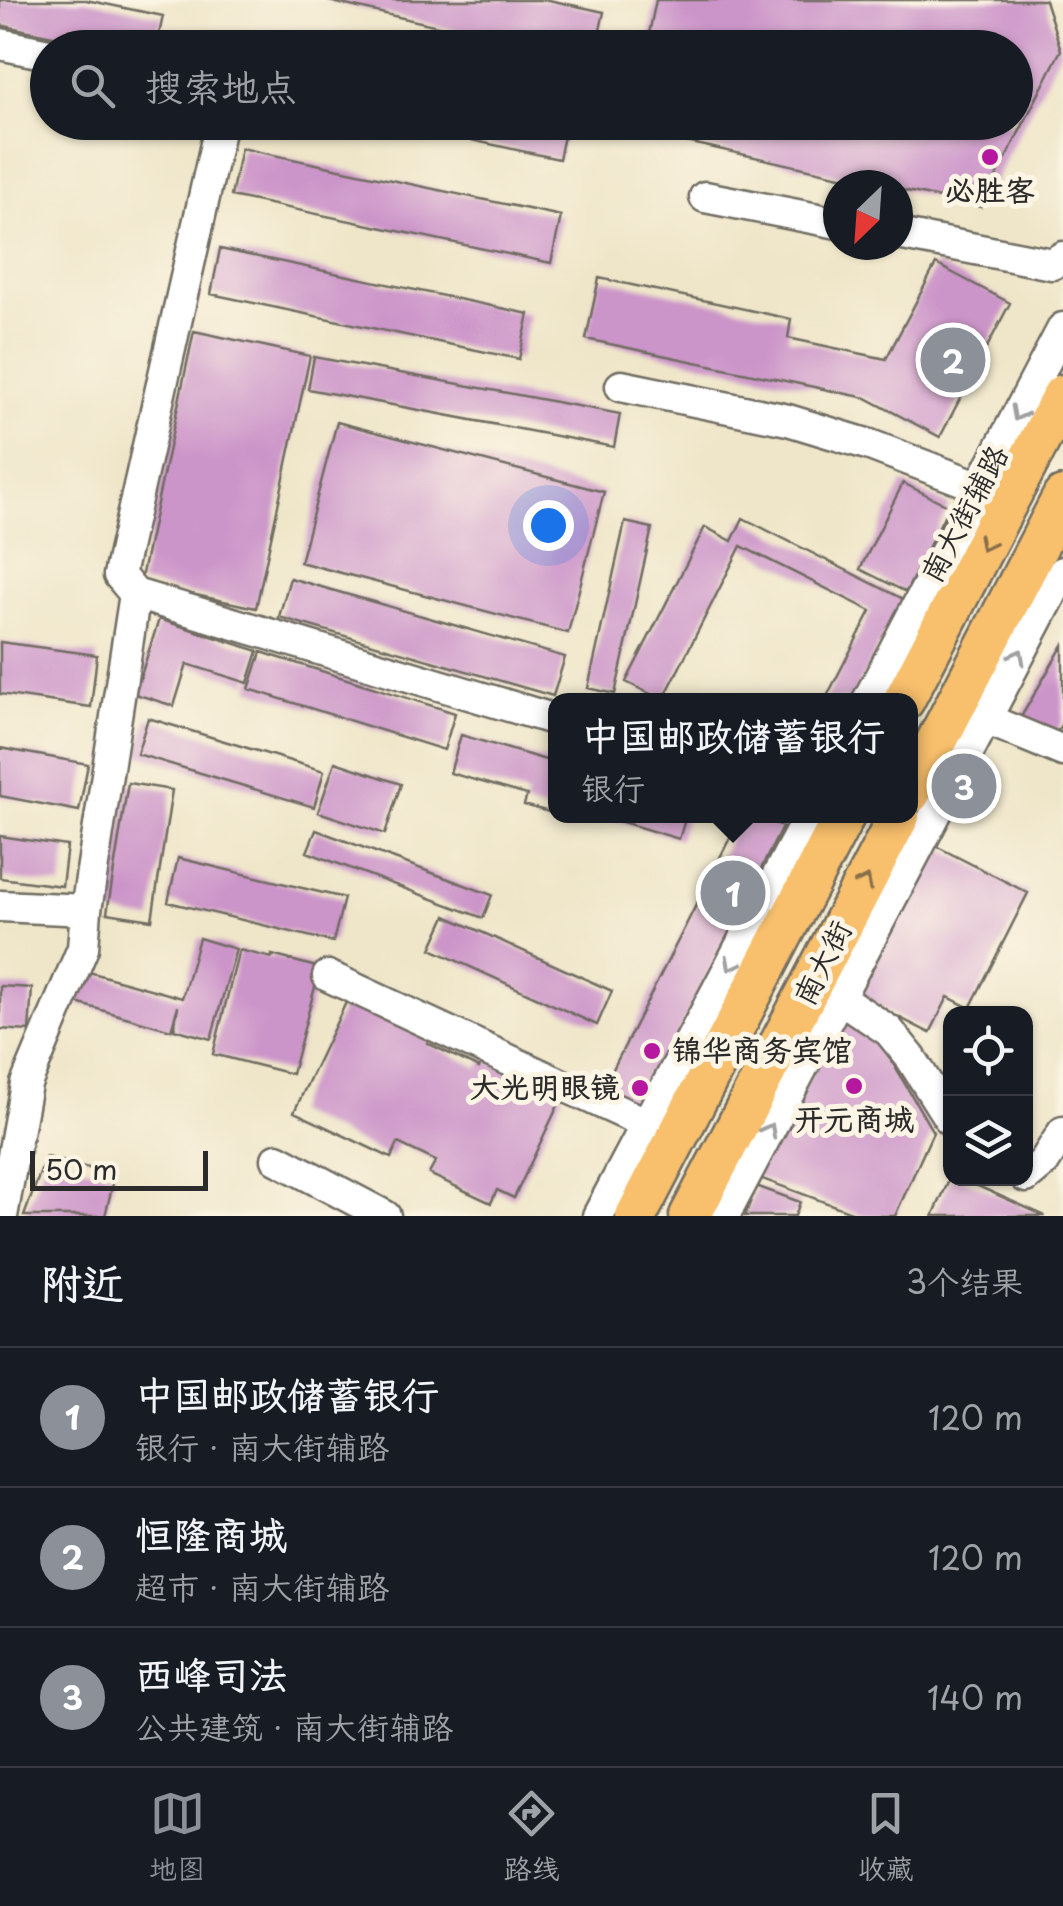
<!DOCTYPE html>
<html lang="zh">
<head>
<meta charset="utf-8">
<style>
	body { margin:0; font-family:"Playpen Sans","LXGW WenKai TC",sans-serif; background:#242831; color:#f1f3f6 }
	.controls { position:absolute; right:30px; bottom:30px; display:grid; overflow:hidden; border-radius:20px; box-shadow:0 2px 8px #0004 }
	.controls button { width:90px; height:90px; display:grid; place-items:center; padding:0; border:0; border-bottom:2px solid #363941; background:#171b24; color:#f1f3f6; font:50px sans-serif }
	.compass { position:absolute; left:823px; top:170px; width:90px; height:90px; border-radius:50%; background:#171b24; box-shadow:0 2px 8px #0004; rotate:205deg }
	.scale { position:absolute; left:30px; bottom:25px; width:178px; box-sizing:border-box; padding-left:10px; border:5px solid #2b2b2b; border-top:0; font-size:28px; line-height:35px; white-space:nowrap; color:#2b2b2b; -webkit-text-stroke:8px #fcf5e5; paint-order:stroke }
	.you { position:absolute; left:548px; top:525px; width:35px; height:35px; margin:-25px; border:8px solid #fff; border-radius:50%; background:#1a73e8; box-shadow:0 0 0 15px #1a73e833 }
	.badge { display:grid; place-items:center; width:65px; height:65px; border-radius:50%; background:#8c9099; color:#fff; font-size:32px; font-weight:700 }
	.pin { position:absolute; translate:-50% -50%; border:5px solid #fff; box-shadow:0 2px 10px #0006 }
	.popup { position:absolute; left:548px; top:693px; width:370px; height:130px; box-sizing:border-box; display:grid; place-content:center; border-radius:20px; background:#171b24; filter:drop-shadow(0 2px 8px #0005); font-size:32px; white-space:nowrap; color:#9ea1a6 }
	.popup b { font-size:38px; color:#f1f3f6 }
	.popup::after { content:''; position:absolute; left:50%; top:100%; margin-left:-20px; border:20px solid transparent; border-top-color:#171b24 }
	.list { margin:0; padding:0; list-style:none }
	h2 { display:flex; justify-content:space-between; align-items:center; height:130px; margin:0; padding:0 40px; font-size:42px }
	h2 small { font-size:32px; font-weight:400; color:#9ea1a6 }
	.list li { display:grid; grid-template-columns:65px 1fr auto; gap:30px; align-items:center; box-sizing:border-box; height:140px; padding:0 40px; border-top:2px solid #363941 }
	.list b { display:block; font-size:38px; white-space:nowrap }
	.list p { margin:0; font-size:32px; white-space:nowrap; color:#9ea1a6 }
	.list em { font-size:32px; font-style:normal; color:#9ea1a6 }
	.icon { flex:none; width:55px; height:55px; fill:none; stroke:currentColor; stroke-width:2; stroke-linecap:round; stroke-linejoin:round }
	.map { position:relative; flex:none; width:1063px; height:1216px; overflow:hidden }
	.search { position:absolute; background:#171b24; box-shadow:0 2px 8px #0004; left:30px; right:30px; top:30px; height:110px; display:flex; align-items:center; gap:25px; box-sizing:border-box; padding:0 35px; border-radius:55px; color:#9ea1a6; font-size:38px }
	.sheet { height:550px; background:#171b24 }
	nav { display:flex; justify-content:space-around; align-items:center; box-sizing:border-box; height:140px; border-top:2px solid #363941; background:#171b24; font-size:28px; color:#9ea1a6 }
	nav a { display:grid; justify-items:center; gap:5px }
	nav .on { color:#8c9099 }
	.map>svg:first-child { display:block }
	.building { fill:#cc95c9 }
	.lines { fill:none; stroke-linecap:round; stroke-linejoin:round }
	.minor-casing { stroke:#706c62; stroke-width:35 }
	.major-casing { stroke:#706c62; stroke-width:45 }
	.minor { stroke:#fff; stroke-width:30 }
	.major { stroke:#f8bf6c; stroke-width:40 }
	.oneway { stroke:#a0a0a0 }
	.oneway2 { stroke:#876e48 }
	.poi-dot { fill:#b5179e; stroke:#fcf5e5; stroke-width:4 }
	.labels { text-anchor:middle; stroke-width:10; stroke-linejoin:round; paint-order:stroke }
	.poi-label { font-size:30px; font-weight:bold; fill:#2b2b2b; stroke:#fcf5e5 }
	.street-label { font-size:30px; fill:#2b2b2b; stroke:#fcf5e5 }
</style>
</head>
<body>
<div class="map">
<svg width="1063" height="1216" viewBox="0 0 1063 1216">
	<rect width="100%" height="100%" fill="#fcf5e5"/>
	<filter id="ink" filterUnits="userSpaceOnUse"><feTurbulence type="fractalNoise" baseFrequency=".01" numOctaves="2"/><feDisplacementMap in="SourceGraphic" scale="20" xChannelSelector="R" yChannelSelector="G"/><feConvolveMatrix kernelMatrix="1 2 1 2 8 2 1 2 1" color-interpolation-filters="sRGB"/></filter>
	<filter id="wash" filterUnits="userSpaceOnUse"><feTurbulence type="fractalNoise" baseFrequency=".0048" numOctaves="4" result="noise"/><feDisplacementMap in="SourceGraphic" scale="40" xChannelSelector="R" yChannelSelector="G"/><feGaussianBlur stdDeviation="2.25" result="paint"/><feColorMatrix in="noise" values="0 0 0 0 0 0 0 0 0 0 0 0 0 0 0 0 0 1.4 0 .05"/><feComposite in="paint" operator="in"/></filter>
	<g filter="url(#wash)">
		<rect width="100%" height="100%" fill="#efe6c9"/>
		<g id="blocks">
			<path class="building" d="M0 0H86L163 16 156 48H110L0 25Z
				M324 0H549L604 12 596 48H534Z
				M656 0H1045L1061 50 981 207 898 189V185H881L628 129 629 122H1016V48H646Z
				M387 122H567L559 159Z
				M241 148 561 216 551 263 231 196Z
				M220 249 529 314 519 359 211 294Z
				M936 264 1010 303 940 437 866 398 586 339 599 278 791 319 788 338 886 359Z
				M194 331 310 356 256 608 140 583Z
				M314 357 620 414 614 447 308 389Z
				M337 422 604 492 568 633 300 562Z
				M903 483 949 506 906 592 860 569Z
				M743 518 903 599 851 700H825L871 611 741 546 663 700 626 682 705 527 732 541Z
				M625 522 652 528 615 694 588 688Z
				M290 578 565 657 553 696 279 617Z
				M159 619 258 651 248 683 187 664 174 706 135 694Z
				M0 642 97 655 91 707 0 694Z
				M1063 645V721L1056 734 1021 717Z
				M261 652 455 713 444 750 249 689Z
				M148 718 324 771 314 807 137 754Z
				M461 735 556 763V814L524 805 527 795 450 773Z
				M0 748 88 764 79 811 0 796Z
				M335 762 401 784 385 834 318 812Z
				M128 783 172 790 152 920 107 913Z
				M602 816H686L679 839Z
				M741 816H760L782 827 641 1108 603 1089Z
				M316 830 492 895 483 918 307 852Z
				M0 836 67 846 62 886 0 878Z
				M924 840 1028 893 970 1008 948 997 930 1033 847 991Z
				M178 858 344 898 333 942 168 902Z
				M446 916 612 991 597 1025 431 949Z
				M199 938 236 949 211 1039 174 1029 178 1006 171 1030 73 1002 82 970 182 998Z
				M239 950 272 958V955L320 968 292 1074 213 1054Z
				M0 986 32 988 29 1031 0 1029Z
				M350 994 432 1033 427 1043 479 1068 484 1058 563 1095 514 1198 497 1190 491 1203 429 1174 436 1161 398 1143 391 1158 294 1112Z
				M847 1015 880 1041 933 1132 895 1216H862L749 1174Z
				M46 1157 115 1175 105 1216H24Z
				M950 1178H960L1045 1216H933Z
				M756 1186 800 1202 795 1216H745Z"/>
		</g>
	</g>
	<g filter="url(#ink)">
		<use href="#blocks" fill-opacity="0" stroke="#706c62" stroke-width="2.5"/>
		<g class="lines">
			<g class="minor-casing">
				<path id="minor" d="M0 44 48 54
					M221 122 119 575 135 594 556 720
					M705 197 838 223
					M898 234 1052 264 1063 257
					M621 386 788 420 870 445 980 487 996 495
					M868 700 1063 328
					M969 712 1063 751
					M0 906 86 910
					M328 976 666 1133
					M825 988 889 1031 911 1058 950 1120
					M277 1159 385 1216
					M1026 1177 1044 1162 1063 1132
					M2 1216 26 1084 83 948 86 910 135 594
					M598 1216 809 816
					M724 1216 1063 572"/>
			</g>
			<g class="major-casing">
				<path id="major" d="M904 700 1063 395
					M910 793 1063 497
					M636 1216 844 816
					M690 1216 899 816"/>
			</g>
			<use href="#minor" class="minor"/>
			<use href="#major" class="major"/>
		</g>
		<defs><path id="oneway-chevron" d="M-2-3.5L2.5 0L-2 3.5" fill="none" stroke-width="1.6" stroke-linecap="round" stroke-linejoin="round" transform="scale(2.5)"/></defs>
		<g class="oneway">
			<use href="#oneway-chevron" transform="translate(1018 414) rotate(118)"/>
			<use href="#oneway-chevron" transform="translate(1018 656) rotate(-62)"/>
			<use href="#oneway-chevron" transform="translate(732 964) rotate(118)"/>
			<use href="#oneway-chevron" transform="translate(769 1130) rotate(-62)"/>
		</g>
		<g class="oneway2">
			<use href="#oneway-chevron" transform="translate(985 544) rotate(117)"/>
			<use href="#oneway-chevron" transform="translate(865 882) rotate(-63)"/>
		</g>
	</g>
	<g class="poi-dot">
		<circle cx="990" cy="157" r="10"/>
		<circle cx="652" cy="1051" r="10"/>
		<circle cx="854" cy="1086" r="10"/>
		<circle cx="640" cy="1088" r="10"/>
	</g>
	<g class="labels">
		<g class="poi-label">
			<text x="990" y="201">必胜客</text>
			<text x="672" y="1061" text-anchor="start">锦华商务宾馆</text>
			<text x="620" y="1098" text-anchor="end">大光明眼镜</text>
			<text x="854" y="1130">开元商城</text>
		</g>
		<g class="street-label">
			<text transform="translate(965 514) rotate(-62)" y="10">南大街辅路</text>
			<text transform="translate(823 963) rotate(-63)" y="10">南大街</text>
		</g>
	</g>
</svg>
<div class="controls">
<button><svg class="icon" aria-label="locate" viewBox="0 0 24 24"><circle cx="12" cy="12" r="6"/><path d="M12 2v4M12 18v4M2 12h4M18 12h4"/></svg></button>
<button><svg class="icon" aria-label="layers" viewBox="0 0 24 24"><path d="M12 4l9 5-9 5-9-5zM3 14l9 5 9-5"/></svg></button>
</div>
<svg class="compass" viewBox="-18 -18 36 36"><path d="M0-13l5 13h-10z" fill="#e53935"/><path d="M0 13l5-13h-10z" fill="#9ea1a6"/></svg>
<div class="scale">50 m</div>
<div class="you"></div>
<div class="pin badge" style="left:733px;top:893px">1</div>
<div class="popup"><b>中国邮政储蓄银行</b>银行</div>
<div class="pin badge" style="left:953px;top:360px">2</div>
<div class="pin badge" style="left:964px;top:786px">3</div>
<div class="search"><svg class="icon" aria-label="search" viewBox="0 0 24 24"><circle cx="10" cy="10" r="6"/><path d="M15 15l6 6"/></svg>搜索地点</div>
</div>
<section class="sheet">
<h2>附近<small>3个结果</small></h2>
<ul class="list">
<li><span class="badge">1</span><div><b>中国邮政储蓄银行</b><p>银行 · 南大街辅路</p></div><em>120 m</em></li>
<li><span class="badge">2</span><div><b>恒隆商城</b><p>超市 · 南大街辅路</p></div><em>120 m</em></li>
<li><span class="badge">3</span><div><b>西峰司法</b><p>公共建筑 · 南大街辅路</p></div><em>140 m</em></li>
</ul>
</section>
<nav>
<a class="on"><svg class="icon" aria-label="map" viewBox="0 0 24 24"><path d="M3 6l6-2 6 2 6-2v14l-6 2-6-2-6 2zM9 4v14M15 6v14"/></svg>地图</a>
<a><svg class="icon" aria-label="directions" viewBox="0 0 24 24"><path d="M12 3l9 9-9 9-9-9zM9 14v-3h6M13 9l2 2-2 2"/></svg>路线</a>
<a><svg class="icon" aria-label="saved" viewBox="0 0 24 24"><path d="M7 4h10v16l-5-4-5 4z"/></svg>收藏</a>
</nav>
</body>
</html>
